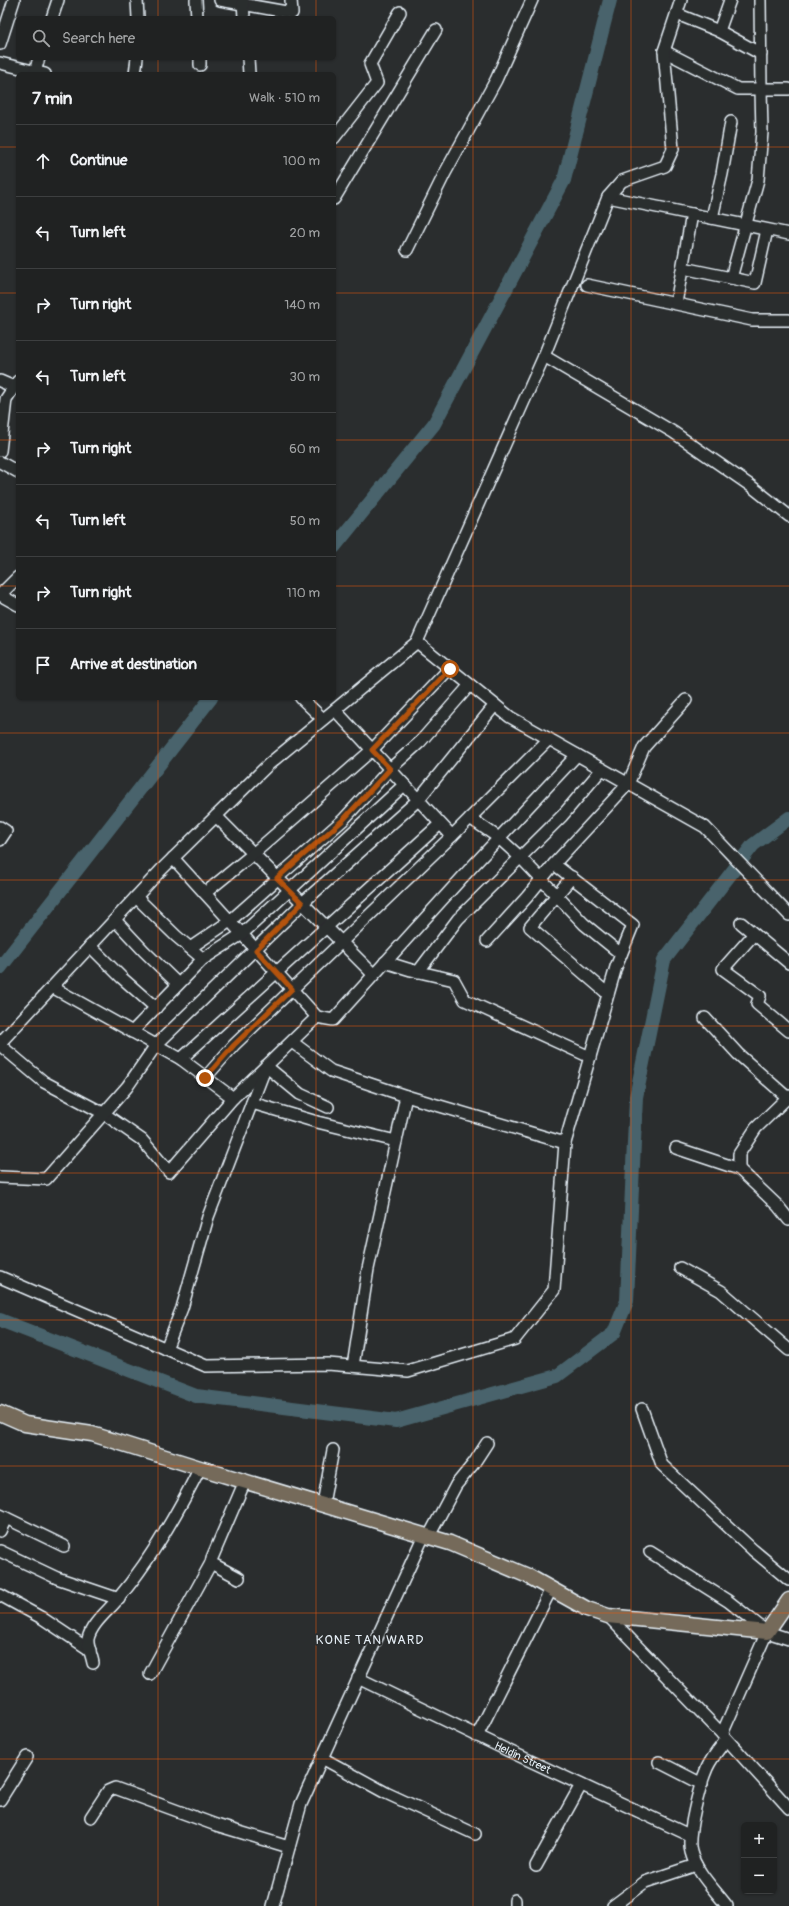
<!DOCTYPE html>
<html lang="en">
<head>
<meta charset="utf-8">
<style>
	body { margin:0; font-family:Pangolin,sans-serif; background:#2d2f2f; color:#f1f3f6 }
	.controls { position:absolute; right:12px; bottom:12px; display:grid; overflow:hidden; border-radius:6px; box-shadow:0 1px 3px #0004 }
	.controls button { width:36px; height:36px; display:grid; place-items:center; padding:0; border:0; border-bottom:1px solid #3d3f40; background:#202222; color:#f1f3f6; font:20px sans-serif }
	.stop { position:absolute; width:12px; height:12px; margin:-9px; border:3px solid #b45309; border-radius:50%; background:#fff }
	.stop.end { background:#b45309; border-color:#fff; box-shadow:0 1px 4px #0008 }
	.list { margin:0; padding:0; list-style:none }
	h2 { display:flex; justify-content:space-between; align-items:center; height:52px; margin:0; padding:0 16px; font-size:17px }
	h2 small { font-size:13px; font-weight:400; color:#a2a4a5 }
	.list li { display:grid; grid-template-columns:26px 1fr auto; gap:12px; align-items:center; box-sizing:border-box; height:72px; padding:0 16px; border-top:1px solid #3d3f40 }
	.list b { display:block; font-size:15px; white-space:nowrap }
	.list em { font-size:13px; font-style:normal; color:#a2a4a5 }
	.icon { flex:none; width:22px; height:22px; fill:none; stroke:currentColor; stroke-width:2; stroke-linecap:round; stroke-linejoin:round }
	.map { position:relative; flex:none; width:789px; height:1906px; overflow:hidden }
	.search { position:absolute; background:#202222; box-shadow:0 1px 3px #0004; left:16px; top:16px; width:320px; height:44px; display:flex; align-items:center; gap:10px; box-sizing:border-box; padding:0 14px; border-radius:6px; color:#a2a4a5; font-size:15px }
	.panel { position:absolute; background:#202222; box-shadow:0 1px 3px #0004; left:16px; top:72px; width:320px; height:628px; border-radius:6px }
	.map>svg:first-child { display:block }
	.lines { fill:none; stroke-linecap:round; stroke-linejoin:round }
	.river { stroke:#48646c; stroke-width:14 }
	.minor-casing { stroke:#e8f1f8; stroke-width:14 }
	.major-casing { stroke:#e8f1f8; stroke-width:17 }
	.minor { stroke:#2a2d2e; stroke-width:11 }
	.major { stroke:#746a5a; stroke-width:14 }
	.route { stroke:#b45309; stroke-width:5 }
	.grid { fill:none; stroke:#e8590c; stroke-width:1; stroke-opacity:0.55 }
	.labels { text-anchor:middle; stroke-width:4; stroke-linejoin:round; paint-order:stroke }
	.street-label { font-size:11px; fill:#e8f1f8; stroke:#2a2d2e }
	.quarter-label { font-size:13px; letter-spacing:1px; fill:#e8f1f8; stroke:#2a2d2e }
</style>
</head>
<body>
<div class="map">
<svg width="789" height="1906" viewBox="0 0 789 1906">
	<rect width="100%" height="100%" fill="#2a2d2e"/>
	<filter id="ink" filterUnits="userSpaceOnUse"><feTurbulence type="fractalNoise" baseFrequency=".025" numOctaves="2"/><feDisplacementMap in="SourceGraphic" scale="8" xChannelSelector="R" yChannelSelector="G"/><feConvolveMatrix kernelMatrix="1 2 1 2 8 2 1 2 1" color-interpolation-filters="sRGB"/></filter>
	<g filter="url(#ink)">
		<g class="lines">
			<path class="river" d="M334 547 434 424 564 180 610 0
				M0 968 211 698
				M0 1320 196 1396 396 1421 557 1376 614 1333 627 1301 636 1097 664 960 753 845 789 818"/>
			<g class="minor-casing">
				<g id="minor">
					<path d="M137 0 138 18"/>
					<path d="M196 0 197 18"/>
					<path d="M220 0 292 13 291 0"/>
					<path d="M243 0 244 18"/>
					<path d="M760 0 761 89H789"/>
					<path d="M677 14 719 31 761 54"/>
					<path d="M52 18 58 0"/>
					<path d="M719 31 730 0"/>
					<path d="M0 44 14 0"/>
					<path d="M664 51 738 89H761L762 132 758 180 731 278 683 268"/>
					<path d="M200 58V65"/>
					<path d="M248 58 249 74"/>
					<path d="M0 63 45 74"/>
					<path d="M35 72 39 58"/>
					<path d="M135 74 137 58"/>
					<path d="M334 138 377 83 370 64 400 12"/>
					<path d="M608 197 789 234"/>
					<path d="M334 199 436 30"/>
					<path d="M712 218 722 174 731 122"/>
					<path d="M407 250 445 173 496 80 532 0"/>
					<path d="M731 278 755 283 767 230"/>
					<path d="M587 285 752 320H789"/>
					<path d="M676 303 692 214"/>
					<path d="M544 356 673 432 751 486 789 516"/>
					<path d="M0 381 14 387"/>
					<path d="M0 451 6 399 18 381"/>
					<path d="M0 462 18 472"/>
					<path d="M0 595 18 577"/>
					<path d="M0 595 18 605"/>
					<path d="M417 642 510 717 705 827 789 915"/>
					<path d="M301 698 323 719"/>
					<path d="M335 710 452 836"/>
					<path d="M216 816 373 974"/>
					<path d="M470 818 499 838 520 857 584 924 621 954"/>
					<path d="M0 827 6 831 0 840"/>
					<path d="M173 858 317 1017 333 1020 469 870 577 755"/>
					<path d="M572 877 530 927 608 994"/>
					<path d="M277 878 343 820 390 769 420 742 470 685"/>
					<path d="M205 893 253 854 372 750 449 669"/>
					<path d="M136 897 176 936 203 959"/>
					<path d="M115 920 144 951 178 984"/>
					<path d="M741 923 789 963"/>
					<path d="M754 934 723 969 760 996 757 1004 789 1031"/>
					<path d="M487 941 527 897 554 864 628 784 644 747 686 700"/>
					<path d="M90 946 122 978 156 1008"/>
					<path d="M190 948 230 921 274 882"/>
					<path d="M385 962 411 970 454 980 465 1000 590 1057"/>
					<path d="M418 972 458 919 562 816 602 769"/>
					<path d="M52 987 181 1059 233 1098"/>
					<path d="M705 1018 738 1054 789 1099"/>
					<path d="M132 1032 203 959 242 934 404 785"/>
					<path d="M292 1042 331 1071 406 1096 368 1269 353 1366"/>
					<path d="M0 1043 161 870 269 764 417 642 544 356 608 197 622 181 665 166 673 149 664 51 681 0"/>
					<path d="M0 1045 44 1082 103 1113 142 1140 169 1172 233 1098 317 1017"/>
					<path d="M181 1059 440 824"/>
					<path d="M205 1078 234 1045 452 836 549 739"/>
					<path d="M406 1096 565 1143"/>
					<path d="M252 1103 317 1122 396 1141"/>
					<path d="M676 1148 739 1169 778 1206 789 1220"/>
					<path d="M739 1169V1154L756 1128 789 1096"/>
					<path d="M0 1177 46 1179 127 1087 156 1045 308 898 418 800 495 705"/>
					<path d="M680 1268 721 1291 789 1350"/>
					<path d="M0 1277 206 1366 328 1364 408 1371 515 1339 554 1290 565 1143 616 967 633 925 554 864"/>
					<path d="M166 1349 182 1308 208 1217 266 1066 300 1094 328 1107"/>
					<path d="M642 1409 662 1465 753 1550 789 1580"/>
					<path d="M323 1504 333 1450"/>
					<path d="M0 1515 64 1546"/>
					<path d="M0 1531 6 1518"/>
					<path d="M429 1536 456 1485 474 1463 487 1443"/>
					<path d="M0 1551 57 1578 119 1599"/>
					<path d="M650 1552 728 1601 767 1632 789 1639"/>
					<path d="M239 1578 211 1563 212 1558 245 1481"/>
					<path d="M0 1595 42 1618 90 1650"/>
					<path d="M608 1616 722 1734 789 1808"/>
					<path d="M93 1663C92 1656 87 1646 88 1639 91 1624 108 1611 117 1600 151 1560 177 1514 200 1468"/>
					<path d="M150 1674 211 1563"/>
					<path id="s1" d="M358 1678 509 1751 689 1835"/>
					<path d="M722 1734 767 1632"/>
					<path d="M477 1736 551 1589"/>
					<path d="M726 1740C719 1749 712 1757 707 1768 700 1784 686 1836 691 1852 696 1872 715 1890 727 1906"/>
					<path d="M322 1758 386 1793 475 1834"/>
					<path d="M659 1762 702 1784"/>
					<path d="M0 1800 27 1757"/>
					<path d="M91 1817 108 1791 115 1788 216 1825 289 1847"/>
					<path d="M536 1866 581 1785"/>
					<path d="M273 1906 301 1804 424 1535"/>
					<path d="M515 1906V1900"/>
					<path d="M613 1906 645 1882 696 1865"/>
				</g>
			</g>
			<g class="major-casing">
				<path id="major" d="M0 1413 25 1424 92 1434 200 1468 450 1543 528 1576 587 1609 608 1616 767 1632 789 1600"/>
			</g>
			<use href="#minor" class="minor"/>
			<use href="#major" class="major"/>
		</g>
	</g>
	<g class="lines" filter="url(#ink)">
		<path class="route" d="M205 1078 234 1045 292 989 256 950 302 903 277 878 343 820 390 769 372 750 450 669"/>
	</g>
	<path class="grid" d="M158 0V18M316 0V18M473 0V1906M631 0V1906M158 58V74M316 58V74M0 147H18M334 147H789M0 293H18M334 293H789M0 440H18M334 440H789M0 586H18M334 586H789M158 698V1906M316 698V1906M0 733H789M0 880H789M0 1026H789M0 1173H789M0 1320H789M0 1466H789M0 1613H789M0 1759H789"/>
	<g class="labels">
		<g class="street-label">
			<text dy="4" stroke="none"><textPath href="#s1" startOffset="183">Heldin Street</textPath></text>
		</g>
		<g class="quarter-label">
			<text x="370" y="1644">KONE TAN WARD</text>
		</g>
	</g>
</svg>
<div class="controls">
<button>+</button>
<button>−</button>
</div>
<div class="stop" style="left:450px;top:669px"></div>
<div class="stop end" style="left:205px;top:1078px"></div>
<div class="search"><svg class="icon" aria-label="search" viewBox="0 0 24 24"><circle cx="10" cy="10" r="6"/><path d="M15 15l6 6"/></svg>Search here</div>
<section class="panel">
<h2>7 min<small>Walk · 510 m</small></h2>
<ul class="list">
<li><svg class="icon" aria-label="ahead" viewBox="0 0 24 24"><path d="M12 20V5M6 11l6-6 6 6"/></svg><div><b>Continue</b></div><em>100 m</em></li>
<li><svg class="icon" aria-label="left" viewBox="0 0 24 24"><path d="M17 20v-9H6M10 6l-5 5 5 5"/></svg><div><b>Turn left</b></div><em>20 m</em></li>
<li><svg class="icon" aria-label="right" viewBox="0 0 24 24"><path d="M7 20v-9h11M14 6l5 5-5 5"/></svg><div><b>Turn right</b></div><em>140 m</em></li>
<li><svg class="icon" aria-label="left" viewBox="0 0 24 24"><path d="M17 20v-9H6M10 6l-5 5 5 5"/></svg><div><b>Turn left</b></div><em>30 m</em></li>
<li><svg class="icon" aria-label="right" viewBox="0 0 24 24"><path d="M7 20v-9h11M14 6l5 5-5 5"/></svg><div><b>Turn right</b></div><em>60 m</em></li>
<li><svg class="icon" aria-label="left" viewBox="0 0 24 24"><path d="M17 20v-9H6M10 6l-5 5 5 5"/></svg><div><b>Turn left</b></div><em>50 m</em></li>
<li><svg class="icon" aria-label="right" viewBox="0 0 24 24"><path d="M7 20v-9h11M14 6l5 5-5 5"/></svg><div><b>Turn right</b></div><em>110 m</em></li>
<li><svg class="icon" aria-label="arrive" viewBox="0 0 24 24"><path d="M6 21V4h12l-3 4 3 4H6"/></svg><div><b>Arrive at destination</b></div></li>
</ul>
</section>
</div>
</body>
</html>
